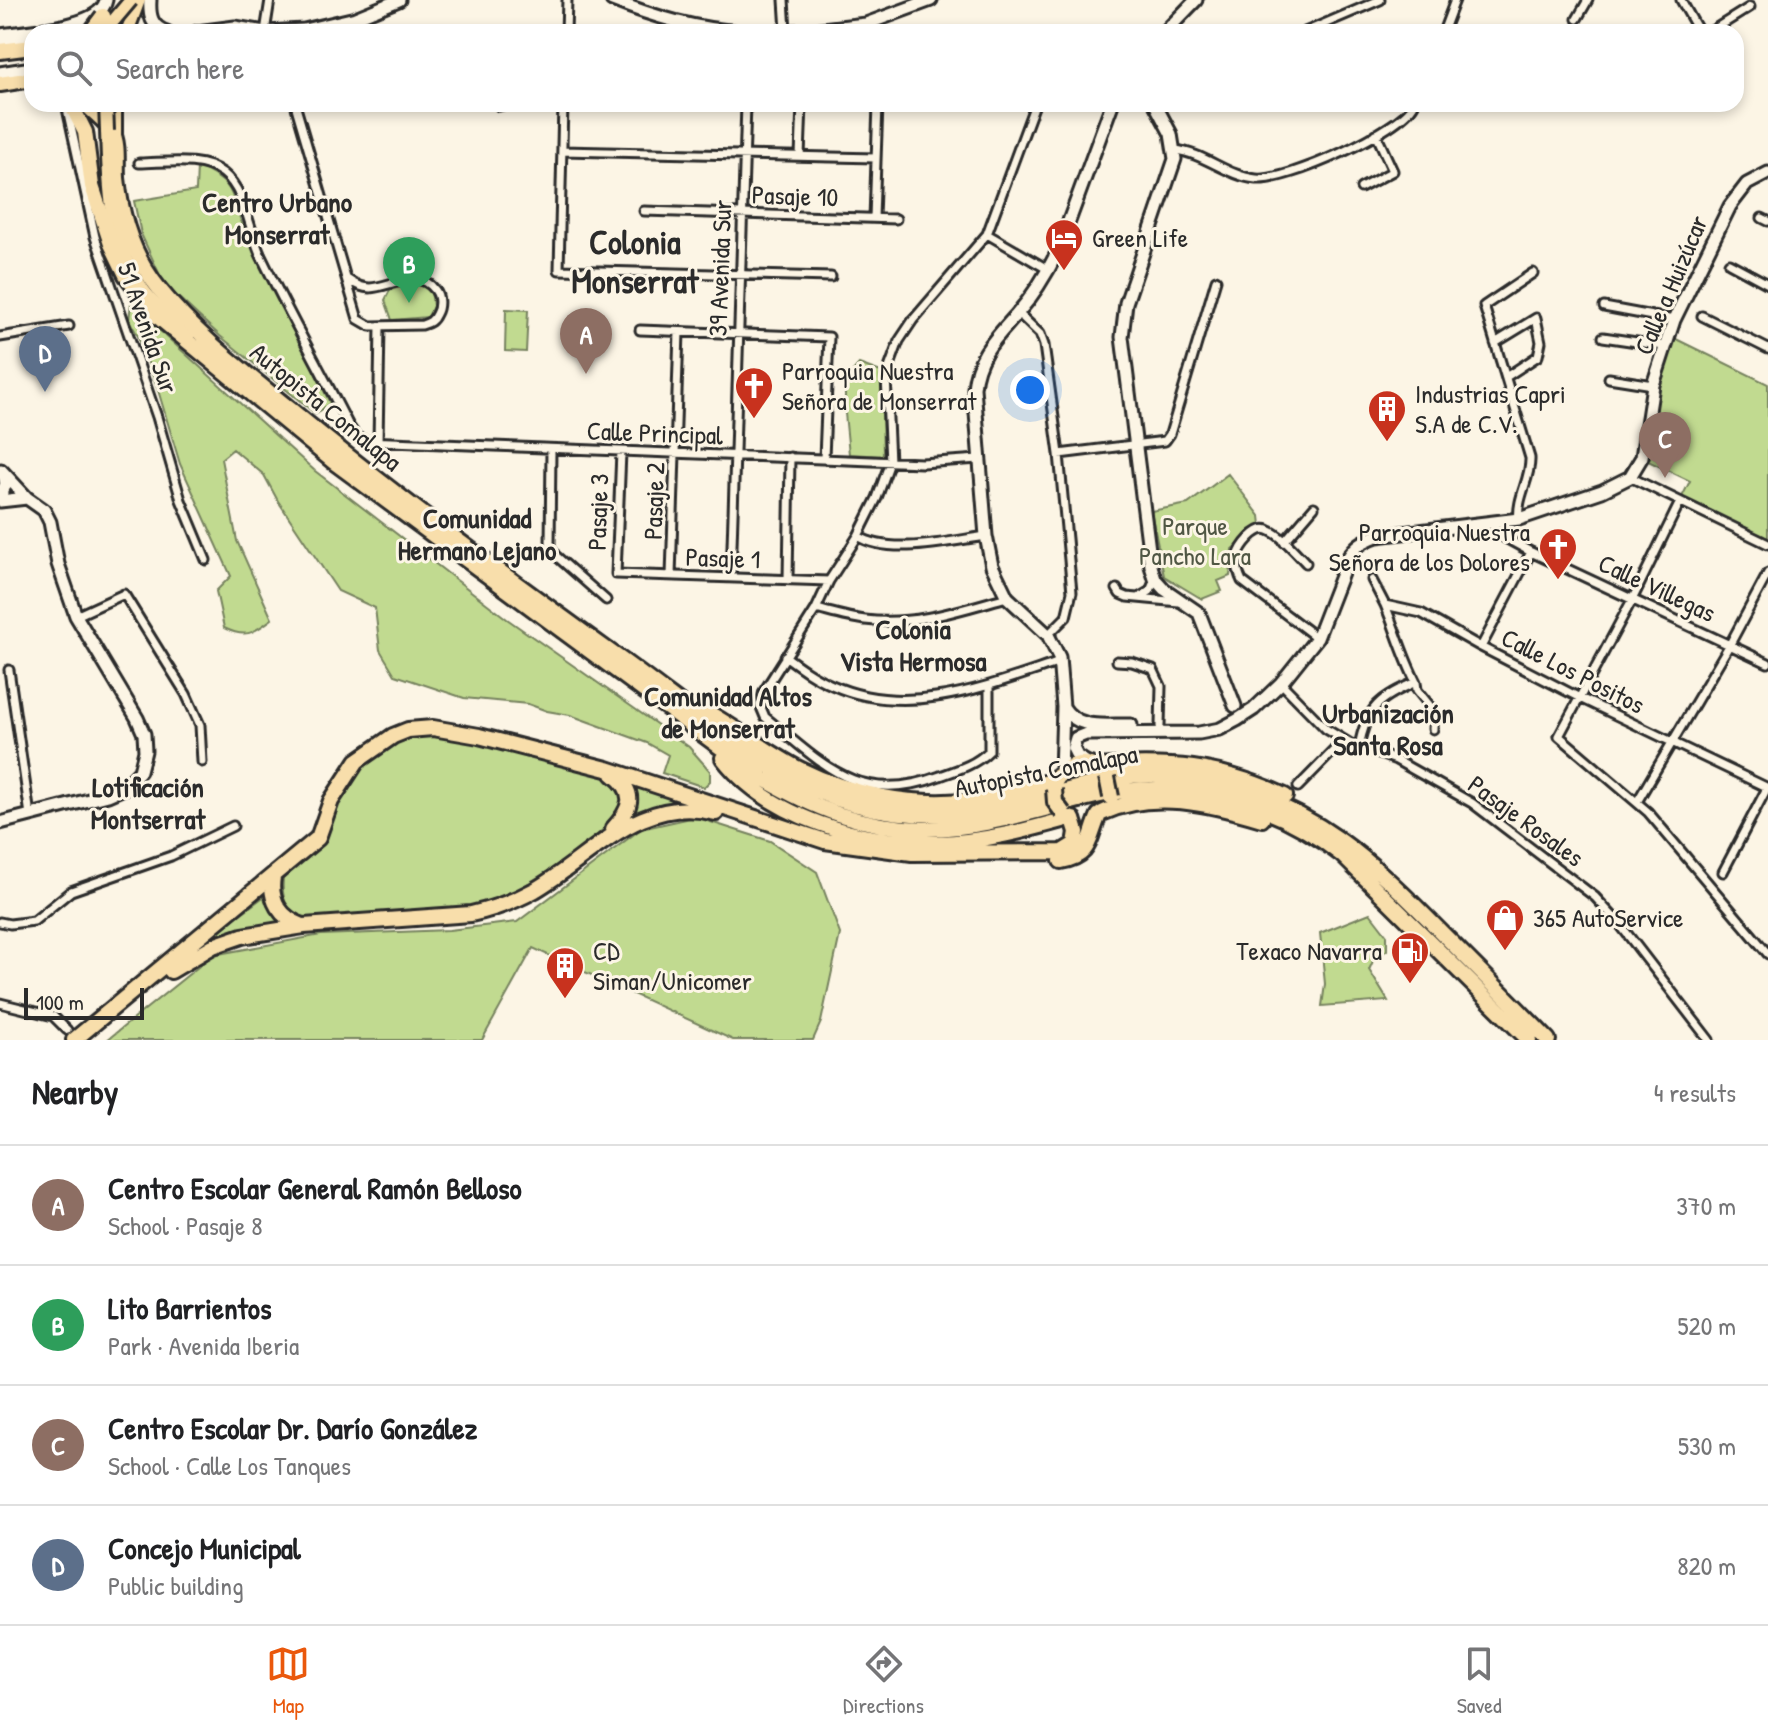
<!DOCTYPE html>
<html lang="en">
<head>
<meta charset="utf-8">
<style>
	body { margin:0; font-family:"Patrick Hand",sans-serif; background:#f2f2f2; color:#202124 }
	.scale { position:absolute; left:24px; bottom:20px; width:120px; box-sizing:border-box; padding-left:8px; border:4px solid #2b2b2b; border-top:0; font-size:22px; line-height:28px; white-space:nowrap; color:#2b2b2b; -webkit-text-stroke:6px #fcf5e5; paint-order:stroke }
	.you { position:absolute; left:1030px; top:390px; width:28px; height:28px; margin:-20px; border:6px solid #fff; border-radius:50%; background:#1a73e8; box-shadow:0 0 0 12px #1a73e833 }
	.badge { display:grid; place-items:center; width:52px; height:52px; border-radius:50%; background:#ea580c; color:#fff; font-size:26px; font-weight:700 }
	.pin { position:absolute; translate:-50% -66px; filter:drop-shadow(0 2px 4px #0008) }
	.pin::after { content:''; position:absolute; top:42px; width:28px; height:24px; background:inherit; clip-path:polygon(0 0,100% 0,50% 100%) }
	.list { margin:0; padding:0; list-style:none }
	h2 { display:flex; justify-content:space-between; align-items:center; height:104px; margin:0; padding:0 32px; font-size:34px }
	h2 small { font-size:26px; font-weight:400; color:#757577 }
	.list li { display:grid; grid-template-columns:52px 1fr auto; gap:24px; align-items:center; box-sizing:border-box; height:120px; padding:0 32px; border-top:2px solid #e0e0e0 }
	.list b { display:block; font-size:30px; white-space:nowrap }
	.list p { margin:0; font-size:26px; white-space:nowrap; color:#757577 }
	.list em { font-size:26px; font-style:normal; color:#757577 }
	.icon { flex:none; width:44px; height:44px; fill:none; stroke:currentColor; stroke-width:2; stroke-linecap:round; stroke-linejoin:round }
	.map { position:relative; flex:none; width:1768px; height:1040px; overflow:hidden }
	.search { position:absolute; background:#fff; box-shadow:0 4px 12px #0003; left:24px; right:24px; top:24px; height:88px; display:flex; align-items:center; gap:20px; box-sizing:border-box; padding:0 28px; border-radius:24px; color:#757577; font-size:30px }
	.sheet { height:584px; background:#fff }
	nav { display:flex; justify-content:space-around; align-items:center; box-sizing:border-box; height:112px; border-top:2px solid #e0e0e0; background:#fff; font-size:22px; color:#757577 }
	nav a { display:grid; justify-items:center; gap:4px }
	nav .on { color:#ea580c }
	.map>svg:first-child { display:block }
	.green { fill:#c1da90; stroke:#76825e; stroke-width:2 }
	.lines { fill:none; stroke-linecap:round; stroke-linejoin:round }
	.secondary-tunnel { stroke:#d2cdc0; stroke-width:11; stroke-dasharray:11 5.5; stroke-linecap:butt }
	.street-casing { stroke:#2b2b2b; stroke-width:13 }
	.secondary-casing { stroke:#2b2b2b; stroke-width:17 }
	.primary-casing { stroke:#2b2b2b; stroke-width:18 }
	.highway-casing { stroke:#2b2b2b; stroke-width:20 }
	.street { stroke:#fcf5e5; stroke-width:7 }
	.secondary { stroke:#fcf5e5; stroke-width:11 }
	.primary { stroke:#f8deab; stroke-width:12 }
	.highway { stroke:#f8deab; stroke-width:14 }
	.primary-bridge-casing { stroke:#2b2b2b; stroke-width:18; stroke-linecap:butt }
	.highway-bridge-casing { stroke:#2b2b2b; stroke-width:20; stroke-linecap:butt }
	.primary-bridge { stroke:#f8deab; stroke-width:12 }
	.highway-bridge { stroke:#f8deab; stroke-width:14 }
	.labels { text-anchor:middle; stroke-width:6; stroke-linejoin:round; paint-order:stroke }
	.street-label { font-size:26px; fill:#2b2b2b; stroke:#fcf5e5 }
	.poi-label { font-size:26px; fill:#2b2b2b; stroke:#fcf5e5; text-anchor:start }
	.park-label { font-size:26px; fill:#505744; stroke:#fcf5e5 }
	.neighbourhood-label { font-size:28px; font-weight:bold; fill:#2b2b2b; stroke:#fcf5e5 }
	.district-label { font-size:34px; font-weight:bold; fill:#2b2b2b; stroke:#fcf5e5 }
</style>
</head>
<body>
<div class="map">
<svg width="1768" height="1040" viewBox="0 0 1768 1040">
	<rect width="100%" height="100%" fill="#fcf5e5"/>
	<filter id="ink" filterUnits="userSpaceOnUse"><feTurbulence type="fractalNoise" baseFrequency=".0125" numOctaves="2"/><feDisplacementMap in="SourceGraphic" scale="16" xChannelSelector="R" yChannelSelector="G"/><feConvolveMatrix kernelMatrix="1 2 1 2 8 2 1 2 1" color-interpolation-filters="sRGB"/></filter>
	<g filter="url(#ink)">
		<path class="green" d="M197 166C232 183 229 186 241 221L330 403 316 414 220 336 164 284 141 234 134 201 196 191Z
			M416 282 431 290 433 306 428 317 392 320 385 300 390 290Z
			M132 295 157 328 315 471 507 619 689 747 710 771V781L704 787 662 773 668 755 647 743 570 715 547 711 528 704 464 698 395 675 380 650 375 608 338 591 278 501 264 475 233 449 221 459 237 541 272 619C253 633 247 639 224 628L216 591 231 576 180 464 158 390 138 336 129 320Z
			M506 309 528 310 526 352 505 351Z
			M1676 339 1768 384V542L1682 497 1690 481 1648 461C1655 423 1655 371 1676 339Z
			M859 364 881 372 883 456 849 454 845 413V380Z
			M1228 474 1260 516 1261 525 1232 550 1230 576 1218 581 1222 591 1202 599 1164 576 1151 511 1188 504Z
			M420 734H439L481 743 603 776C611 782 621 788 621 799 623 830 521 890 494 901 487 904 478 905 470 907L306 920C287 913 281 899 283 879L325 838 343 792 368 760 401 739Z
			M631 782 692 801 631 817 636 797Z
			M695 817 770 841 817 872 840 934 821 1022 813 1040H733L533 948 482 1040H107L213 955 321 935 449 930 517 922 641 829Z
			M266 895 284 924 197 949 196 947Z
			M1370 913 1387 935V950L1373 961 1369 970 1388 1001 1322 1006 1325 984 1320 933Z"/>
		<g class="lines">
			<path class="secondary-tunnel" d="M70 32 99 28 112 32"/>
			<g class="street-casing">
				<path id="street" d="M784 0 786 31
					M1681 0 1699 32
					M1577 19 1588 0
					M265 32 270 0
					M566 32 567 0
					M1305 32 1380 0
					M1443 32 1455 0
					M1710 32 1750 7
					M66 104 95 237 157 417 181 500 206 560
					M295 104 358 319 370 326 422 325C429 323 433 321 436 314 440 307 440 296 435 290 418 267 391 287 370 288 361 288 354 284 347 279
					M563 104 559 270 831 277
					M499 106 506 104
					M1175 150C1204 153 1227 176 1256 179 1287 182 1400 131 1414 104
					M562 151 876 158
					M800 156 802 104
					M139 163C165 163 201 156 223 173 246 191 249 231 261 256 289 314 320 369 349 426L356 436 366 441 922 463 979 459
					M1361 188 1393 171 1376 134
					M644 211 896 219
					M874 218 878 104
					M1762 218 1768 221
					M987 234 1049 270
					M1729 263 1768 284
					M1604 307 1674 320
					M1018 313 1040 334 1044 345 1059 454 1072 592 1066 617 1048 635
					M1702 316 1768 349
					M640 330 829 337 824 458
					M0 337 69 326
					M1603 337 1664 346
					M1495 343 1536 318 1541 342 1538 356 1506 377
					M1609 378 1653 385
					M378 443 380 326
					M551 450 550 547 555 555 606 600
					M621 452 616 574 829 581
					M1059 454 1165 441 1170 434 1216 280
					M1630 477 1768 544
					M1680 502 1633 598 1559 736 1648 812 1768 954
					M1519 519C1516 498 1531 479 1530 458L1484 306 1533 273
					M1492 524 1498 534 1531 552 1768 663
					M858 536C889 556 950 541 986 536
					M1284 542 1314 507
					M1306 563C1296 553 1282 535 1268 530 1257 525 1240 547 1238 557 1236 566 1238 573 1242 581L1317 638
					M671 576 679 332
					M731 578 746 104
					M788 580 790 457
					M1372 580 1385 605 1421 613 1481 647 1580 698 1768 788
					M1117 589 1120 594 1127 597 1179 602
					M1140 597 1150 591 1155 579
					M1385 605C1396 631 1403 657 1416 682
					M816 609C832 613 849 618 865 620 915 626 960 610 1007 597
					M76 616 124 594 186 694 200 725 202 762
					M1481 647 1531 552
					M785 656C800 667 815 678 832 685 908 719 987 686 1060 662
					M1117 661 1132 662 1153 669 1161 686 1160 726
					M9 670 30 815
					M1281 683 1326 729 1351 744 1396 760 1472 803 1595 897 1618 922 1709 1040
					M989 685V751C975 765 957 770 940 776 859 807 823 764 765 717L760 705 764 691 816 609 829 581 858 536 877 498 890 462 886 376 899 341 913 320 987 234 1035 104
					M1359 747C1366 707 1381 697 1416 682L1417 690 1434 711 1433 729
					M1298 787 1344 740
					M1637 802 1730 644 1768 573
					M1723 872 1767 788
					M0 922 10 924 34 921 71 891 171 856 233 826
					M0 1003 53 1016 67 1030"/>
			</g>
			<g class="secondary-casing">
				<path id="secondary" d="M150 0C149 15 151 27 167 32
					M612 0C655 17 695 29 742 32
					M355 18 399 0
					M197 32 235 27 265 32
					M265 32 304 30 360 17
					M760 32 804 31 866 24 931 0
					M1165 32 1196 0
					M0 35C25 31 101 28 106 0
					M0 43 27 40
					M0 73 32 68
					M1155 104 1171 134 1175 159 1126 303 1122 337 1151 566 1155 579 1164 589 1199 613 1235 706
					M0 496 6 484 4 475
					M0 501 27 498
					M1063 707C1078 731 1106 724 1131 725
					M1089 764 1077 756 1073 748 1076 738 1086 734 1199 733 1220 729 1237 720 1254 709 1281 683 1317 638 1348 558C1356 545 1363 541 1377 536L1519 519 1602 491 1630 477 1642 457 1653 385 1674 320 1730 206 1747 184 1768 173
					M1061 773 1063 707 1059 657 1048 635 1007 597 992 566 986 536 974 388C977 355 996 338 1017 314 1033 296 1047 273 1058 251L1112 104
					M0 823 108 795 124 788 140 771 145 751 144 734 137 718 76 616 58 564 50 522 44 510 27 498 1 470"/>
			</g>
			<g class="primary-casing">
				<path id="primary" d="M127 32 139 0
					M115 104V139
					M107 131C109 188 109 243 144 291 156 307 174 320 189 334"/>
			</g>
			<g class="highway-casing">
				<path id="highway" d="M0 51 32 47
					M0 84 32 79
					M71 104 85 132 92 186 111 244 126 275 157 316 334 462 762 778C815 809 860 827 923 829 982 830 1039 809 1096 796 1181 776 1275 801 1342 855L1529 1040
					M86 104C94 113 106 121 112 131 119 144 116 163 117 178 121 218 134 258 160 290 197 336 246 373 291 410 395 496 504 575 613 654 679 700 741 757 815 790 866 813 926 820 981 811 1027 803 1072 787 1118 778 1149 772 1179 776 1211 783 1316 807 1369 859 1442 933 1478 969 1513 1004 1548 1040
					M700 708C735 727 766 752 801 770 849 794 909 806 963 801 992 798 1020 789 1048 782L1058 776
					M723 758C770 819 864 844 938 843 983 842 1027 830 1070 818
					M1097 767C1170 762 1217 765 1285 796
					M1055 782C1066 762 1087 758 1104 773
					M1102 813C1152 789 1211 804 1262 819
					M613 829C631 809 638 793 613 774
					M1061 861C1092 856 1088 839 1099 815
					M273 877C269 900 280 918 303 926
					M171 971 213 946 242 936 304 926 471 914C494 909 515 901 535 890 593 856 641 793 716 813
					M74 1040 318 838 331 801 357 761 393 736 408 730 433 728 479 736 607 769 825 841 912 853 1062 852 1075 844 1077 832 1073 819"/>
			</g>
			<use href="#street" class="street"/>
			<use href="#secondary" class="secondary"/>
			<use href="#primary" class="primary"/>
			<use href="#highway" class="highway"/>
			<g class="primary-bridge-casing">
				<path id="primary-bridge" d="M104 32 131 0
					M106 104 107 131"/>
			</g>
			<g class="highway-bridge-casing">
				<path id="highway-bridge" d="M91 32 103 16
					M1107 777 1111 797
					M1054 789 1055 802 1063 813"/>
			</g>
			<use href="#primary-bridge" class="primary-bridge"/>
			<use href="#highway-bridge" class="highway-bridge"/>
		</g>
	</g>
	<defs>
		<g id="hotel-pin" transform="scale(2)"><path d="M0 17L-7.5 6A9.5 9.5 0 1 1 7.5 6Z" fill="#c8321e" stroke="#fcf5e5"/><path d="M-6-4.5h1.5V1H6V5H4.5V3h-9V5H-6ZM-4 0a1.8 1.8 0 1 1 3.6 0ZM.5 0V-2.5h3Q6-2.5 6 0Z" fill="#fff"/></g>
		<g id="church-pin" transform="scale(2)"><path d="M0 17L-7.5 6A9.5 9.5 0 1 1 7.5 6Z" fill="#c8321e" stroke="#fcf5e5"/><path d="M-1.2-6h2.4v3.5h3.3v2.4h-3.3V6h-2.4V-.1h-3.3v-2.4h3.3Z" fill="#fff"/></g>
		<g id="building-pin" transform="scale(2)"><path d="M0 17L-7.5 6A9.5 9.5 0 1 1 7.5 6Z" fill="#c8321e" stroke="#fcf5e5"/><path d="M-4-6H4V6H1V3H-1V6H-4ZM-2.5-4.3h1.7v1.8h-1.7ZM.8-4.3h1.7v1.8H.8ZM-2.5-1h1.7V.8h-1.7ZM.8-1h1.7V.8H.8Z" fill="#fff"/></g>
		<g id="shop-pin" transform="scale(2)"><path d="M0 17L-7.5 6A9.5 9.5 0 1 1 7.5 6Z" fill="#c8321e" stroke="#fcf5e5"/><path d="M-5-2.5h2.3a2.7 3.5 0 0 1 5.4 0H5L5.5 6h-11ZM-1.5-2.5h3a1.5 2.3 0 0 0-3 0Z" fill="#fff"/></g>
		<g id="fuel-pin" transform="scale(2)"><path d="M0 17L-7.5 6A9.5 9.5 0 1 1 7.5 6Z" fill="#c8321e" stroke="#fcf5e5"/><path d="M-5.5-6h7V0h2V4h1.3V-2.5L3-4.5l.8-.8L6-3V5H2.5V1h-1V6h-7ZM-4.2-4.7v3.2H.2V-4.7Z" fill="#fff"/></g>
	</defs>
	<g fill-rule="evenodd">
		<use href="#hotel-pin" x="1064" y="238"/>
		<use href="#church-pin" x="754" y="386"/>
		<use href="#building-pin" x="1387" y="409"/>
		<use href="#church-pin" x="1558" y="547"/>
		<use href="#shop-pin" x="1505" y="918"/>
		<use href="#fuel-pin" x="1410" y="951"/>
		<use href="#building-pin" x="565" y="966"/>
	</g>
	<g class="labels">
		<g class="street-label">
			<text transform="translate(795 196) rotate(2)" y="9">Pasaje 10</text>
			<text transform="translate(720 268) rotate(-88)" y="9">39 Avenida Sur</text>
			<text transform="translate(1671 285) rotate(-67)" y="9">Calle a Huizúcar</text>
			<text transform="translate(148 328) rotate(71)" y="9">51 Avenida Sur</text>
			<text transform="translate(326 407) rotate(39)" y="9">Autopista Comalapa</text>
			<text transform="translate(655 433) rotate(2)" y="9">Calle Principal</text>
			<text transform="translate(654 501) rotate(-88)" y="9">Pasaje 2</text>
			<text transform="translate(598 512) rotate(-88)" y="9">Pasaje 3</text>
			<text transform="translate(723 558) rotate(2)" y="9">Pasaje 1</text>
			<text transform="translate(1657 588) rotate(25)" y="9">Calle Villegas</text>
			<text transform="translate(1573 671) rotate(27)" y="9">Calle Los Positos</text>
			<text transform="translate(1046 771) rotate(-11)" y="9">Autopista Comalapa</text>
			<text transform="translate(1526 821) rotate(36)" y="9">Pasaje Rosales</text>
		</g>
		<g class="poi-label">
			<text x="1092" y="247">Green Life</text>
			<text x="782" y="380">Parroquia Nuestra<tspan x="782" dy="30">Señora de Monserrat</tspan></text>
			<text x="1415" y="403">Industrias Capri<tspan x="1415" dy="30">S.A de C.V.</tspan></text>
			<text x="1530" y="541" text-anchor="end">Parroquia Nuestra<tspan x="1530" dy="30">Señora de los Dolores</tspan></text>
			<text x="1533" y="927">365 AutoService</text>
			<text x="593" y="960">CD<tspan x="593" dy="30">Siman/Unicomer</tspan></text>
			<text x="1382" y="960" text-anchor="end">Texaco Navarra</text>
		</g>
		<g class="park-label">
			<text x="1195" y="535">Parque<tspan x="1195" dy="30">Pancho Lara</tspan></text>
		</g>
		<g class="neighbourhood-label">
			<text x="277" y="212">Centro Urbano<tspan x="277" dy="32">Monserrat</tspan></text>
			<text x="477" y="528">Comunidad<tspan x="477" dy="32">Hermano Lejano</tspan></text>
			<text x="913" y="639">Colonia<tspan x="913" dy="32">Vista Hermosa</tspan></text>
			<text x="728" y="706">Comunidad Altos<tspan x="728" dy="32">de Monserrat</tspan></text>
			<text x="1388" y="723">Urbanización<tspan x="1388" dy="32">Santa Rosa</tspan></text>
			<text x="148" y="797">Lotificación<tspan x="148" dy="32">Montserrat</tspan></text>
		</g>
		<g class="district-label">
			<text x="635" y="254">Colonia<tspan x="635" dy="39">Monserrat</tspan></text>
		</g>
	</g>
</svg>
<div class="scale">100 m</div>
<div class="you"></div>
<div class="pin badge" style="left:586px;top:374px;background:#8d6e63">A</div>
<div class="pin badge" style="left:409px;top:303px;background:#2e9e5b">B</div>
<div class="pin badge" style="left:1665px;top:478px;background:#8d6e63">C</div>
<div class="pin badge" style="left:45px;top:392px;background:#5c6f8a">D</div>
<div class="search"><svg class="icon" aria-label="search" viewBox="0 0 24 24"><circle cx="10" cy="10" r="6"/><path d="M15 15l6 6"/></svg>Search here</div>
</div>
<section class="sheet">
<h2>Nearby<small>4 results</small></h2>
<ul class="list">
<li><span class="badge" style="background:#8d6e63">A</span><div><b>Centro Escolar General Ramón Belloso</b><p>School · Pasaje 8</p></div><em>370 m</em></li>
<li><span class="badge" style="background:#2e9e5b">B</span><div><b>Lito Barrientos</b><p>Park · Avenida Iberia</p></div><em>520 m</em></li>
<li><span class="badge" style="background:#8d6e63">C</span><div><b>Centro Escolar Dr. Darío González</b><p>School · Calle Los Tanques</p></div><em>530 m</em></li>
<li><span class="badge" style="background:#5c6f8a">D</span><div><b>Concejo Municipal</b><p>Public building</p></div><em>820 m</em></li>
</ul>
</section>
<nav>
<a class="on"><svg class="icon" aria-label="map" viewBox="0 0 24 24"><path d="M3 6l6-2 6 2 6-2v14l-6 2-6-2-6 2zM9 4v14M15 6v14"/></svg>Map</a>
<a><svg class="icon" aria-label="directions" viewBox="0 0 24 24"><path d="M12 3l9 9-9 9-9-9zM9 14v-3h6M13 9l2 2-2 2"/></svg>Directions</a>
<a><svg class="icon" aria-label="saved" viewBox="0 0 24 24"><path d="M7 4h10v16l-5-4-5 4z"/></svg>Saved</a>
</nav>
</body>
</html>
